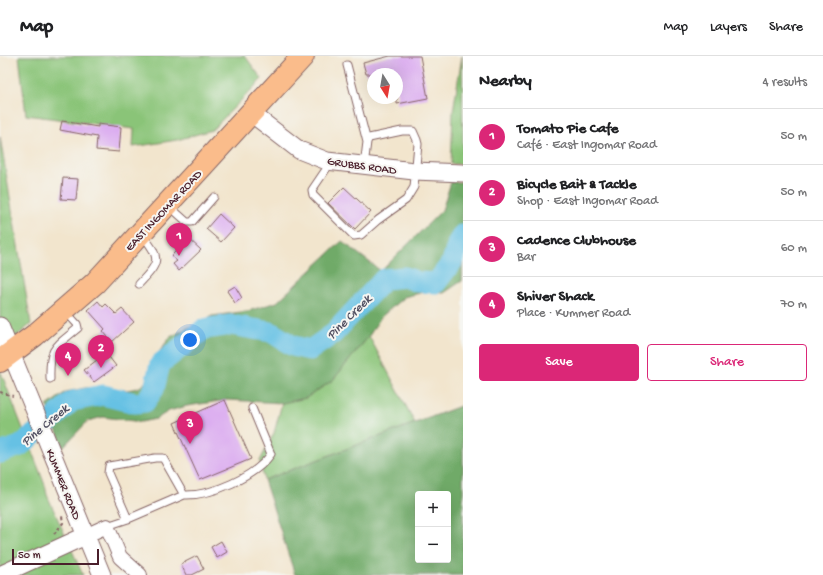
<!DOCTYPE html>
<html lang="en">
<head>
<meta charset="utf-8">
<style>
	body { margin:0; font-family:"Gochi Hand",sans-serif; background:#f6f6f6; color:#202124 }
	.controls { position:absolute; right:12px; bottom:12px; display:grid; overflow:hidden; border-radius:4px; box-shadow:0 4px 16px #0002 }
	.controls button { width:36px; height:36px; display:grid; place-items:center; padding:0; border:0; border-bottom:1px solid #e0e0e0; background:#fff; color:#202124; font:20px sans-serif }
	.compass { position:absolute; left:367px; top:12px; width:36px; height:36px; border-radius:50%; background:#fff; box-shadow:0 4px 16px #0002; rotate:169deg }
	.scale { position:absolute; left:12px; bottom:10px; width:87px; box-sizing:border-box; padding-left:4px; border:2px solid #4a1f2b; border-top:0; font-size:11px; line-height:14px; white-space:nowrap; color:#4a1f2b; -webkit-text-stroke:3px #f6f6f2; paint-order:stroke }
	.you { position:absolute; left:190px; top:284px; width:14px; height:14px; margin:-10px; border:3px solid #fff; border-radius:50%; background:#1a73e8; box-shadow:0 0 0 6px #1a73e833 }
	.badge { display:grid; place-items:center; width:26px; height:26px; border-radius:50%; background:#db2777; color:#fff; font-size:13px; font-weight:700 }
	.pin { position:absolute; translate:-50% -33px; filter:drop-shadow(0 1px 2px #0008) }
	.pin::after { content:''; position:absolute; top:21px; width:14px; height:12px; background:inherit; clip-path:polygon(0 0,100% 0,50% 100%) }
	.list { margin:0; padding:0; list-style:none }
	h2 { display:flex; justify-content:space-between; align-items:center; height:52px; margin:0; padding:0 16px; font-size:17px }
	h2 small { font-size:13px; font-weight:400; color:#757577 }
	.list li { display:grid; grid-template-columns:26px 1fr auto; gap:12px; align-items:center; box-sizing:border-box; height:56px; padding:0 16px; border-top:1px solid #e0e0e0 }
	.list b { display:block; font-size:15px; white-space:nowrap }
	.list p { margin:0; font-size:13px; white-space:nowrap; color:#757577 }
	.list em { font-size:13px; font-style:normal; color:#757577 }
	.actions { display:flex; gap:8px; padding:12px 16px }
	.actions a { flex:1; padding:9px 0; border:1px solid #db2777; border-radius:4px; text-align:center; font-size:14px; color:#db2777 }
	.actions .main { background:#db2777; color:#fff }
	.map { position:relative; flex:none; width:463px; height:519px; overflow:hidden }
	header { display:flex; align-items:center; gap:24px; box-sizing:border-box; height:56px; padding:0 20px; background:#fff; border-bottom:1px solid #e0e0e0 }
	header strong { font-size:19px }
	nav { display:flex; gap:22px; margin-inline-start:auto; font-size:14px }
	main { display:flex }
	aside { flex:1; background:#fff }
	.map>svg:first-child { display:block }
	.green { fill:#8ac478; stroke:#6a7252 }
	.forest { fill:#6faa68; stroke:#5c644a; fill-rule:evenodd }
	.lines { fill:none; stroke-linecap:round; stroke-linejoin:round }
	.river { stroke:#66c1e4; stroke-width:21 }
	.building { fill:#dcadf0 }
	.service-casing { stroke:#856464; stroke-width:9 }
	.minor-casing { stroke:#856464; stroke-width:16 }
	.tertiary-casing { stroke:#856464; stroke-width:19 }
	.primary-casing { stroke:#856464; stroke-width:24 }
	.path { stroke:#856464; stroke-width:2; stroke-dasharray:3 3; stroke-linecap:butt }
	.service { stroke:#fff; stroke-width:7 }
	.minor { stroke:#fff; stroke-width:14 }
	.tertiary { stroke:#fff; stroke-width:17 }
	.primary { stroke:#fabc8b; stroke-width:22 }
	.labels { text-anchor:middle; stroke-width:4; stroke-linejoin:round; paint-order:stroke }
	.street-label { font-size:12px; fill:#4a1f2b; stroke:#f6f6f2 }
	.water-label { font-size:13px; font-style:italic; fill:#525062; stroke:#f6f6f2 }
</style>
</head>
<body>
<header>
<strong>Map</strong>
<nav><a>Map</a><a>Layers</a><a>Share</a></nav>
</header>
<main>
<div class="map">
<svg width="463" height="519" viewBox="0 0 463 519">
	<rect width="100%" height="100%" fill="#f6f6f2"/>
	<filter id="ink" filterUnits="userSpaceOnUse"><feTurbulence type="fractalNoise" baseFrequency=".025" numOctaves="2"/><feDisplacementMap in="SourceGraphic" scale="8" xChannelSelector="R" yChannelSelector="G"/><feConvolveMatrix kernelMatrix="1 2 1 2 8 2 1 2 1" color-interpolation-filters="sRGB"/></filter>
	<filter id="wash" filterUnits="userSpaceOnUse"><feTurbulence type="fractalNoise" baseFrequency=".012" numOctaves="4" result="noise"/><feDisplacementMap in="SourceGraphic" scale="16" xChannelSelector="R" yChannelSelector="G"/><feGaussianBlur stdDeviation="0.9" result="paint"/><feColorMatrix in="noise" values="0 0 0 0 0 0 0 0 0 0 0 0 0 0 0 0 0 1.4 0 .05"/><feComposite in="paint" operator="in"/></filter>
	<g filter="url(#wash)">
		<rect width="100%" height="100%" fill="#f2e5cd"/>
		<path class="green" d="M19 0H245L262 23 212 74 177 84 133 91 134 73 26 59Z
			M462 0 463 108H451L453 55Z
			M0 81 31 268 0 294Z
			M369 280 415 367 264 424 260 405 274 377 282 347 306 342 333 324Z
			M0 314 45 429 47 439 83 519H0Z"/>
		<path class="forest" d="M451 126H463L462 225 444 237 424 236 404 241 381 261 369 280 333 324 306 342 282 347 227 344 187 350 169 355 156 363 141 366 103 361 88 365 63 391 47 350 66 336 85 332 127 334 138 332 145 327 155 302 170 281 212 260 248 255 277 246 342 185 381 215 442 154Z
			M463 349V519H295L264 424ZM418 438H448V504H418Z"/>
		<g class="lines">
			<path class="river" d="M0 397 20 390 56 360 72 345 103 339 135 347 145 346 154 333 160 308 204 273 231 269 271 276 293 290 310 294 333 278 384 223 405 221 418 226 436 227 452 206 458 186 463 178"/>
		</g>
		<g id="blocks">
			<path class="building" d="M390 0H420L428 42 397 48V18H366L363 7Z
				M62 65 98 71V68L121 71 119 96 96 94 97 81 60 74Z
				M63 122 78 123 76 144 61 143Z
				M344 131 371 156 355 173 328 147Z
				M219 158 234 172 221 186 206 173Z
				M188 182 201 194 179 215 173 208 177 205 172 201 173 198Z
				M235 230 242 242 235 247 227 235Z
				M98 245 103 251 106 248 116 258 122 253 134 266 112 286 103 275 105 273 88 254Z
				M106 297 116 310 94 326 84 314Z
				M225 344 251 403 200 424 174 367Z
				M221 485 227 496 217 502 211 491Z
				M197 500 204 513 192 519H186L181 508Z"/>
		</g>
	</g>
	<g filter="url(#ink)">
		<use href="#blocks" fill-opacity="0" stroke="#856464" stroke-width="1"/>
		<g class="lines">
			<g class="service-casing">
				<path id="service" d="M347 9 367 86
					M331 106 312 134 313 139 354 180 361 179 378 164 406 144 414 131 418 88 417 84 413 75H402L369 82 367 86 364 110
					M168 149 187 166H192L214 141
					M139 228C159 207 162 203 143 180
					M50 323C49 291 55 291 78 272L77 268 66 256
					M128 463 184 439
					M107 470 128 463 108 417 109 410 155 402H163L184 439C211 440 255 421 271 398L252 352"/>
			</g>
			<g class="minor-casing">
				<path id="minor" d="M85 480 107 470 120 501 140 519"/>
			</g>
			<g class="tertiary-casing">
				<path id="tertiary" d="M251 57 299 94 327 105 414 115 463 117
					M0 270 102 519
					M0 519 85 480"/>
			</g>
			<g class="primary-casing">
				<path id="primary" d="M0 305 35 279 95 227 303 0"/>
			</g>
			<path class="path" d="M0 336 13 340
				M54 478 63 467 62 460"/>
			<use href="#service" class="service"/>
			<use href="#minor" class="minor"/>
			<use href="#tertiary" class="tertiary"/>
			<use href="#primary" class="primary"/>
		</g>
	</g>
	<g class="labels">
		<g class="street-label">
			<text transform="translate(362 109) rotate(8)" y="4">GRUBBS ROAD</text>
			<text transform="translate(163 154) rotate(-47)" y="4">EAST INGOMAR ROAD</text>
			<text transform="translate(64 428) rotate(68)" y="4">KUMMER ROAD</text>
		</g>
		<g class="water-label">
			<text transform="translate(348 260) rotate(-45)" y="5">Pine Creek</text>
			<text transform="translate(44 368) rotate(-40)" y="5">Pine Creek</text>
		</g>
	</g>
</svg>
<div class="controls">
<button>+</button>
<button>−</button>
</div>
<svg class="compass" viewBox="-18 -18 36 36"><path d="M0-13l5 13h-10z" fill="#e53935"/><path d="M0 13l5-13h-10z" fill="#757577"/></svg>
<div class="scale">50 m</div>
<div class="you"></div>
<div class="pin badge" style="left:179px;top:200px">1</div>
<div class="pin badge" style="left:101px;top:312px">2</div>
<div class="pin badge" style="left:190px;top:388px">3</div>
<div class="pin badge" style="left:68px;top:320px">4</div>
</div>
<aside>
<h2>Nearby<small>4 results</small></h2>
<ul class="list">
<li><span class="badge">1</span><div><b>Tomato Pie Cafe</b><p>Café · East Ingomar Road</p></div><em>50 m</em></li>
<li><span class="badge">2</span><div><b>Bicycle Bait &amp; Tackle</b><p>Shop · East Ingomar Road</p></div><em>50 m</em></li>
<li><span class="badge">3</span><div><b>Cadence Clubhouse</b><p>Bar</p></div><em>60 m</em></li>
<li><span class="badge">4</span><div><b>Shiver Shack</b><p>Place · Kummer Road</p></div><em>70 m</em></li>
</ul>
<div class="actions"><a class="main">Save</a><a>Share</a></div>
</aside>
</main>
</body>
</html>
